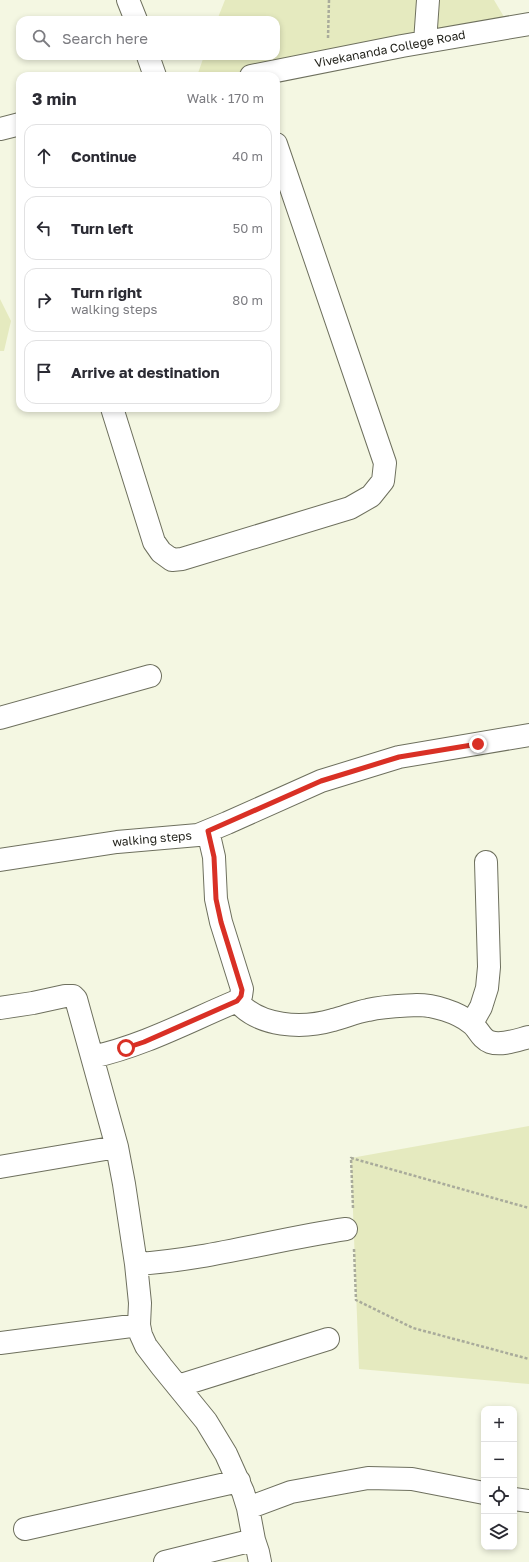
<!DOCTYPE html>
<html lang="en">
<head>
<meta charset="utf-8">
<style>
	body { margin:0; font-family:"Golos Text",sans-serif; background:#f2f2f3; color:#2b2b33 }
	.controls { position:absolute; right:12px; bottom:12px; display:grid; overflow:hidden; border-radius:8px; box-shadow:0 2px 6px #0003 }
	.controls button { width:36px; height:36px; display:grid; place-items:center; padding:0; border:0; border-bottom:1px solid #e1e1e2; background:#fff; color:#2b2b33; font:20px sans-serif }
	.stop { position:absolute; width:12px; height:12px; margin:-9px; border:3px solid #d93025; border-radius:50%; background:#fff }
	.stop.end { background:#d93025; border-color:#fff; box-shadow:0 1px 4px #0008 }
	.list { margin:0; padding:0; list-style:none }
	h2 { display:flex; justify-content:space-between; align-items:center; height:52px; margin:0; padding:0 16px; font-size:17px }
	h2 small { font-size:13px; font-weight:400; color:#7c7c81 }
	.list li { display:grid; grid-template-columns:26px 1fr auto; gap:12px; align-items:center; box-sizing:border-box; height:64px; margin:0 8px 8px; padding:0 8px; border:1px solid #e1e1e2; border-radius:12px }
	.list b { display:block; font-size:15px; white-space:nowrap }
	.list p { margin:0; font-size:13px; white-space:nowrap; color:#7c7c81 }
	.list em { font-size:13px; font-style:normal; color:#7c7c81 }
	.icon { flex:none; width:22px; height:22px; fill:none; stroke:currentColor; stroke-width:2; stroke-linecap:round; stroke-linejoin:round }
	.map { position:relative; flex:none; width:529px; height:1562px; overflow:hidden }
	.search { position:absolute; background:#fff; box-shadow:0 2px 6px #0003; left:16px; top:16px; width:264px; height:44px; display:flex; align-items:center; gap:10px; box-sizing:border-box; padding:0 14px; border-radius:12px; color:#7c7c81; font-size:15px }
	.panel { position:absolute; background:#fff; box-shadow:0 2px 6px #0003; left:16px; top:72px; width:264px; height:340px; border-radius:12px }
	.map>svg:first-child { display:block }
	.green { fill:#e5eabf }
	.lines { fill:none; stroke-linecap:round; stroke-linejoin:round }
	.minor-casing { stroke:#6e705e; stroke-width:24 }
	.path { stroke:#a9ab9b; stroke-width:2.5; stroke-dasharray:3 2; stroke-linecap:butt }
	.minor { stroke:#fff; stroke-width:22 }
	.route { stroke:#d93025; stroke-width:5 }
	.labels { text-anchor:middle; stroke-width:3; stroke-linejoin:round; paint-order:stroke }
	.street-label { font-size:12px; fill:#1e1e17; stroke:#fff }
</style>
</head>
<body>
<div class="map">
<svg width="529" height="1562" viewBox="0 0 529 1562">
	<rect width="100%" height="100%" fill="#f4f7e2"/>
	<path class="green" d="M225 0H494L510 27 254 76H197L204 56H276V20H217Z
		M0 299 11 321 4 351H0Z
		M529 1126V1384L359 1369 351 1158Z"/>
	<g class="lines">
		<g class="minor-casing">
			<path id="minor" d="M128 0 136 20
				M425 42 428 0
				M148 56 155 76
				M251 76 402 46 529 24
				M0 129 20 124
				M112 408 154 542 161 552 172 560 182 559 350 508 371 496 383 481 385 463 276 144
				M0 718 150 676
				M0 860 117 842 198 835 227 823 321 781 399 757 529 735
				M237 1001C259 1027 302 1029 333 1020 345 1017 356 1012 368 1010 384 1006 401 1006 417 1005 434 1005 457 1012 471 1023 478 1028 481 1039 490 1042 502 1046 517 1040 529 1037
				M0 1008 33 1003 65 996H73L76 999 117 1147 124 1184 136 1264 140 1303 139 1325 141 1335 146 1346 162 1367 206 1421 226 1454 243 1492 248 1508 254 1540 258 1552 260 1562
				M472 1023 481 1007 487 988 489 967 486 862
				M92 1057C143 1046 189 1021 237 1001L241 996 242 989 221 922 216 899 214 857 208 831
				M0 1167 117 1147
				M136 1264C207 1260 276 1239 346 1229
				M0 1343 139 1325
				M178 1386 328 1339
				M514 1499 529 1501
				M248 1508 291 1492 368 1478 412 1479 484 1493
				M25 1529 239 1481
				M165 1562 254 1540"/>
		</g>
		<path class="path" d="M328 38 329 0
			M353 1208 351 1158 529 1208
			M354 1249 356 1300 413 1328 529 1359"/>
		<use href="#minor" class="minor"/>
	</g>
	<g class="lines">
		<path class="route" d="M126 1048 144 1042 237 1001 241 996 242 990 221 922 216 899 214 857 208 831 321 781 399 757 478 744"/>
	</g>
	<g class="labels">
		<g class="street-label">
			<text transform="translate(390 49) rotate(-11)" y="4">Vivekananda College Road</text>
			<text transform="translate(152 839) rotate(-5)" y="4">walking steps</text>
		</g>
	</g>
</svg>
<div class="controls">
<button>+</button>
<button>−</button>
<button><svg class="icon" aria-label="locate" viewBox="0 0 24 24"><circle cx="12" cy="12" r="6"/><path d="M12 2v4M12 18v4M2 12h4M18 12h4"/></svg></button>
<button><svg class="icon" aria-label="layers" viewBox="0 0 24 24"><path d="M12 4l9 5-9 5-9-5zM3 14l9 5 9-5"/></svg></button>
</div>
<div class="stop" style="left:126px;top:1048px"></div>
<div class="stop end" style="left:478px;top:744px"></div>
<div class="search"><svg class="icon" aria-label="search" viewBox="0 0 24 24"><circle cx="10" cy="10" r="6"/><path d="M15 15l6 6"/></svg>Search here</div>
<section class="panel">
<h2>3 min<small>Walk · 170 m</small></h2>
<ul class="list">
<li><svg class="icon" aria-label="ahead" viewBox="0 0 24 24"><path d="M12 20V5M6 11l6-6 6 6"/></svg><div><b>Continue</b></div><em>40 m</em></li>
<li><svg class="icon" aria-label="left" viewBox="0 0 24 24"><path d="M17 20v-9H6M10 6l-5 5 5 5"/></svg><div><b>Turn left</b></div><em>50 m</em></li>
<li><svg class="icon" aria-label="right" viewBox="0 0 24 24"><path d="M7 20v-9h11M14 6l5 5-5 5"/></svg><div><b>Turn right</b><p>walking steps</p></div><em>80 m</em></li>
<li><svg class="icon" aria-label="arrive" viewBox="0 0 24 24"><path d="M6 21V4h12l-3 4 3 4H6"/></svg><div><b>Arrive at destination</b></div></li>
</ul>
</section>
</div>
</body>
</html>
